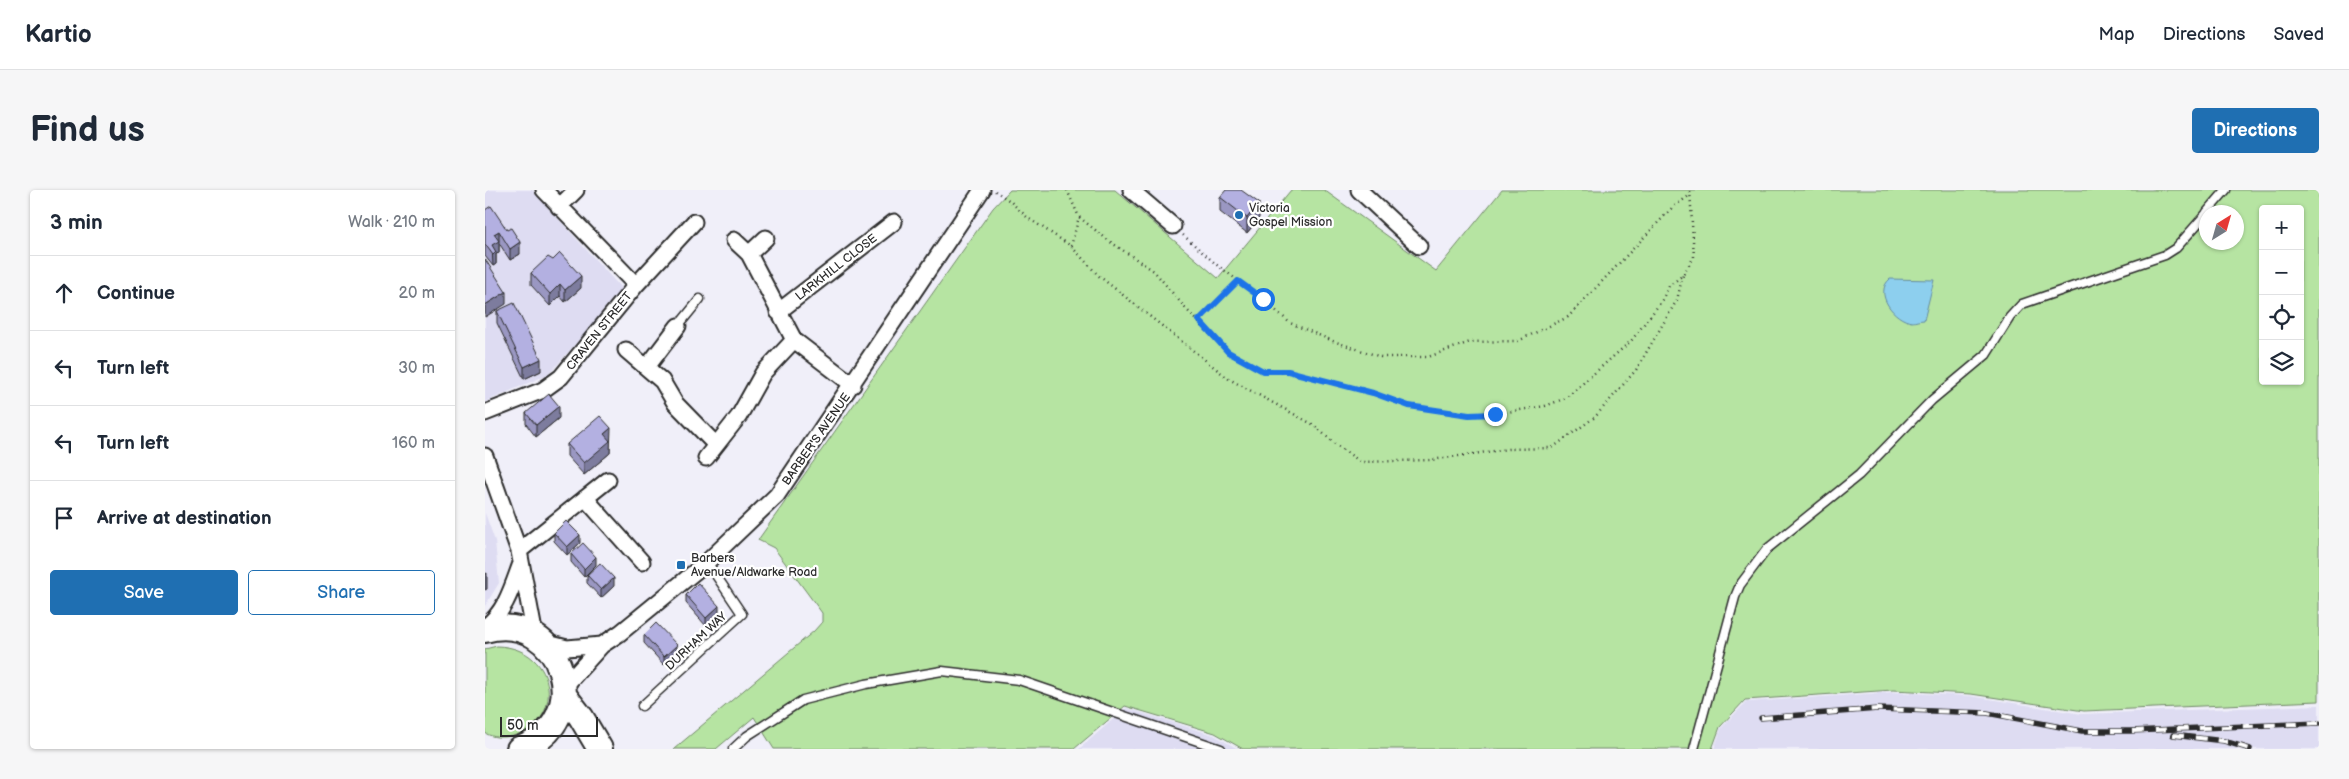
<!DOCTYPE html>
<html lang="en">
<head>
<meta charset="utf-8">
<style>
	body { margin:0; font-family:"Balsamiq Sans",sans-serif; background:#f6f6f7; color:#1f2937 }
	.controls { position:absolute; right:15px; top:15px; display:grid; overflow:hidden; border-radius:5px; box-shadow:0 1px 4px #0004 }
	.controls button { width:45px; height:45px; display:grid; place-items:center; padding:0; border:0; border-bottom:1px solid #e0e1e3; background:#fff; color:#1f2937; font:25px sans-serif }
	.compass { position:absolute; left:1714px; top:15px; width:45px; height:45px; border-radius:50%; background:#fff; box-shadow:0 1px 4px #0004; rotate:37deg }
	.scale { position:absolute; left:15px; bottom:12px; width:98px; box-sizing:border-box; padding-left:5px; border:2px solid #2b2b2b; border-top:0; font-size:14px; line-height:18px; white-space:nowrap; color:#2b2b2b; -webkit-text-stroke:4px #fff; paint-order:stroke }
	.stop { position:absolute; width:15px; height:15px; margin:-11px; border:4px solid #1a73e8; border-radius:50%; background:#fff }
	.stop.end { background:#1a73e8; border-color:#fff; box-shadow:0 1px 5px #0008 }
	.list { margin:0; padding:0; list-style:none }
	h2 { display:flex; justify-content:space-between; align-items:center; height:65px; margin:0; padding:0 20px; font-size:21px }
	h2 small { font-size:16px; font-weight:400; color:#747a83 }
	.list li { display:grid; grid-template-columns:32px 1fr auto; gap:15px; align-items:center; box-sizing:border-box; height:75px; padding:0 20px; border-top:1px solid #e0e1e3 }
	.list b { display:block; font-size:19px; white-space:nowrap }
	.list em { font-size:16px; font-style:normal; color:#747a83 }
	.actions { display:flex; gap:10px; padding:15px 20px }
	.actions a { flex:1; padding:11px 0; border:1px solid #1f6fb2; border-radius:5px; text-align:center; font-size:18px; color:#1f6fb2 }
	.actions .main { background:#1f6fb2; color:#fff }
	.icon { flex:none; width:28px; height:28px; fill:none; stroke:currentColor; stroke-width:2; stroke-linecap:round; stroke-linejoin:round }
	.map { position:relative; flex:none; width:1834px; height:559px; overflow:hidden; border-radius:5px }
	header { display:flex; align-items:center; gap:30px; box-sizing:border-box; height:70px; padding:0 25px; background:#fff; border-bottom:1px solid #e0e1e3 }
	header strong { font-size:24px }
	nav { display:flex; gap:28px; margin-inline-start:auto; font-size:18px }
	.intro { display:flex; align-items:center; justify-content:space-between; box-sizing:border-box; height:120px; padding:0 30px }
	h1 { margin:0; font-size:35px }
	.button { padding:12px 22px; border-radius:5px; background:#1f6fb2; color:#fff; font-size:18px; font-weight:700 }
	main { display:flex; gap:30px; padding:0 30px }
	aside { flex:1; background:#fff; border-radius:5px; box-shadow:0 1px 4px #0004 }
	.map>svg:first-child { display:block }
	.built { fill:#dedcf2 }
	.green { fill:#b6e4a2; stroke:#708866; fill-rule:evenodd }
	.water { fill:#8dcfee; stroke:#668da0 }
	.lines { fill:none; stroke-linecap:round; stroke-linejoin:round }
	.lane-casing { stroke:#2b2b2b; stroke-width:11 }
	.street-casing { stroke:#2b2b2b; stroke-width:19 }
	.primary-casing { stroke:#2b2b2b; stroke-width:28 }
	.path { stroke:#2b2b2b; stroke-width:2.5; stroke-dasharray:1 4; stroke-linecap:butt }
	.lane { stroke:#fff; stroke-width:8 }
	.street { stroke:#fff; stroke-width:15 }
	.primary { stroke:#fff; stroke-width:24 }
	.rail-casing { stroke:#2b2b2b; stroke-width:5.5 }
	.rail { stroke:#fff; stroke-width:4; stroke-dasharray:11; stroke-linecap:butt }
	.wall { fill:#9a97c2; stroke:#2b2b2b }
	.shaded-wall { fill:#7d7b9e; stroke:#2b2b2b }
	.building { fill:#b3b0e1; stroke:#2b2b2b }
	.route { stroke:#1a73e8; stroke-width:6 }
	.poi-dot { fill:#1f6fb2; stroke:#fff; stroke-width:2 }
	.labels { text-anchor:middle; stroke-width:4.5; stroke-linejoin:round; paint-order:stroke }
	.poi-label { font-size:12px; fill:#2b2b2b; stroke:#fff; text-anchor:start }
	.street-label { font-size:12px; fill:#2b2b2b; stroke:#fff }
</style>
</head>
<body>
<header>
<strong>Kartio</strong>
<nav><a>Map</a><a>Directions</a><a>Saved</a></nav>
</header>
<div class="intro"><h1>Find us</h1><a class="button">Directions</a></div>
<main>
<aside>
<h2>3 min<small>Walk · 210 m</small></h2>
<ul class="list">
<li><svg class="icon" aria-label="ahead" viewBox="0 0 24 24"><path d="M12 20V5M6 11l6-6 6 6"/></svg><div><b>Continue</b></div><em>20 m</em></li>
<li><svg class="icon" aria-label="left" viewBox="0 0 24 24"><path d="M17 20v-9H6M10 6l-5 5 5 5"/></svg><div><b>Turn left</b></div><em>30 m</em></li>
<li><svg class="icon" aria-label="left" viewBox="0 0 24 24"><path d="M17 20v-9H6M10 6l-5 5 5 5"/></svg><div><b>Turn left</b></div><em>160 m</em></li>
<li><svg class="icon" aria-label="arrive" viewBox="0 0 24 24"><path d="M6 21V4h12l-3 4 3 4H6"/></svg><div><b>Arrive at destination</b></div></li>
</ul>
<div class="actions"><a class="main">Save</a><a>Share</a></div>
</aside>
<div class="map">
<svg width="1834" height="559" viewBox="0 0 1834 559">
	<rect width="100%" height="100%" fill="#f0eff9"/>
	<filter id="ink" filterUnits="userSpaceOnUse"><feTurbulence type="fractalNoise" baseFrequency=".02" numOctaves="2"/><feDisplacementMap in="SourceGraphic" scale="10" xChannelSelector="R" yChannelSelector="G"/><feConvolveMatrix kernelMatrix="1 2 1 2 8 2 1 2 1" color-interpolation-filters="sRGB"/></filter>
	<g filter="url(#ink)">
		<path class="built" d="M0 0H47L138 100 64 184 0 212Z
			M0 323 10 351 14 393 0 416Z
			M1408 502 1486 506 1597 524 1834 515V559H1229L1236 538 1261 512Z
			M641 518 729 545 753 559H594Z"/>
		<path class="green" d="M525 0H630L733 88 806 0H839L951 81 1017 0H1834V511L1599 521 1486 504 1408 500 1260 510 1235 537 1227 559H758L730 543 640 516 589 559H289L269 527 231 559H189L329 441 337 432V423L289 358 273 350 508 18ZM1778 19H1815V191H1778ZM1722 22H1752V52H1722Z
			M12 456C75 458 80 535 27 546 18 548 8 548 0 543V459Z"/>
		<path class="water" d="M1405 89 1449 90 1439 130C1435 130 1430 132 1427 132 1409 130 1388 103 1405 89Z"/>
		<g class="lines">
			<g class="lane-casing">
				<path id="lane" d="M1722 22 1741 0
					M193 136 215 109
					M157 516 257 424 222 372
					M248 559 262 546 318 510 381 494 457 481 534 490 736 559
					M1209 559 1250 407 1255 395 1282 359 1374 285 1447 210 1501 165 1525 127 1537 114 1680 65 1691 58 1722 23"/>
			</g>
			<g class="street-casing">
				<path id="street" d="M59 0 151 95
					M646 0 688 36
					M874 0 934 56
					M74 17 91 0
					M249 50 264 64 309 150 368 195
					M264 64 281 48
					M293 122 409 32
					M141 160 177 191 190 213 230 254
					M162 177 193 136
					M0 223 58 200 76 187 151 95 209 32
					M0 266 34 361 50 446
					M221 268 254 226 278 183 309 150
					M100 308 157 372
					M34 361 123 290
					M0 437C20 422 27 398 35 376
					M58 452 82 458 117 455
					M80 496 117 455 135 443 222 372 292 305 497 0"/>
			</g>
			<g class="primary-casing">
				<path id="primary" d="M0 440C78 419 113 532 34 559
					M79 505 96 527 115 559"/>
			</g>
			<path class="path" d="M582 0 594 27 624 51 669 81 701 119 743 162 778 181H803L888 203 924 216 984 225 1010 224 1060 216 1081 208 1146 151 1176 112 1184 96 1198 85 1209 67 1205 0
				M510 1 525 11 543 28 586 56 614 86 744 189 829 235 851 255 876 272 946 270 1023 259 1067 258 1110 227 1151 180 1192 110 1198 85
				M698 45 732 75 778 109 805 133 848 151 896 167H943L985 152 1033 151 1083 127 1187 18 1205 5
				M586 56 594 27
				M714 130 753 91"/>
			<use href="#lane" class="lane"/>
			<use href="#street" class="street"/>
			<use href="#primary" class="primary"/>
			<g class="rail-casing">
				<path id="rail" d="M1276 528 1393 519 1502 523 1597 541H1646L1834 533
					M1688 545 1739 551 1765 559"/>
			</g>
			<use href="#rail" class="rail"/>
		</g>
		<path class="wall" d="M735 7 774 28 762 43 735 22Z
			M0 20 35 64 25 70 14 53V63L11 64V74L8 76 0 66Z
			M46 83 96 98 80 112 75 106 65 116 46 95Z
			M12 121 56 181 39 189 12 133Z
			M41 223 74 228 51 247 41 234Z
			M126 250 125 251V263L99 285 82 266V254Z
			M69 343 95 353 82 365 69 351Z
			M86 364 111 375 99 387 86 372Z
			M102 385 129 396 116 408 102 393Z
			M201 405 234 424 221 436 201 413Z
			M159 445 192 463 179 475 159 453Z"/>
		<path class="shaded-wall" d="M774 13V28L762 43V28Z
			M14 41V63L11 64V74L8 76 7 55 9 44Z
			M35 52V64L25 70V59Z
			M96 86V98L80 112V100Z
			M75 94V106L65 116V104Z
			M21 102V114L0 127V115Z
			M56 169V181L39 189V177Z
			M74 216V228L51 247V235Z
			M126 238 125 263 99 285V273L119 244Z
			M95 345V353L82 365V357Z
			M111 367V375L99 387V379Z
			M2 383V399L0 400V384Z
			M129 388V396L116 408V400Z
			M234 416V424L221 436V428Z
			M192 455V463L179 475V467Z"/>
		<path class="building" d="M741 0H756L774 13 762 28 735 7Z
			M6 16 22 40 26 38 35 52 25 59 14 41 9 44 14 51 7 55 11 62 8 65 0 54V20Z
			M75 63 96 86 80 100 75 94 65 104 46 83 63 67 68 70Z
			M0 69 21 102 0 115Z
			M29 113 56 169 39 177 12 121Z
			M64 204 74 216 51 235 41 223Z
			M115 226 126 238 119 244 125 251 99 273 82 254Z
			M81 331 95 345 82 357 69 343Z
			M98 353 111 367 99 379 86 364Z
			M115 373 129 388 116 400 102 385Z
			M213 393 234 416 221 428 201 405Z
			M171 433 192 455 179 467 159 445Z"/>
	</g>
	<g class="lines" filter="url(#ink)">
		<path class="route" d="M778 109 753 91 714 130 743 162 778 181H803L888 203 924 216 984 225 1010 224"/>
	</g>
	<g class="poi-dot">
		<circle cx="754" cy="25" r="5"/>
		<rect x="191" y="370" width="10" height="10" rx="2.5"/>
	</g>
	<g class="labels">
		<g class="poi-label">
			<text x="764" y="22">Victoria<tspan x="764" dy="14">Gospel Mission</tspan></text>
			<text x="206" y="372">Barbers<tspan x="206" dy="14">Avenue/Aldwarke Road</tspan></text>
		</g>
		<g class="street-label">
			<text transform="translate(351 77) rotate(-38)" y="4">LARKHILL CLOSE</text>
			<text transform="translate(114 141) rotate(-51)" y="4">CRAVEN STREET</text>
			<text transform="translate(331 249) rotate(-55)" y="4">BARBER'S AVENUE</text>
			<text transform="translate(211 451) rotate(-43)" y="4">DURHAM WAY</text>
		</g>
	</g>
</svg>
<div class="controls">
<button>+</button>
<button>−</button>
<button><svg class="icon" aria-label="locate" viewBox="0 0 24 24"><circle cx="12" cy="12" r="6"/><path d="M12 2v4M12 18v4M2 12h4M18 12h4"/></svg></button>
<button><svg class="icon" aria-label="layers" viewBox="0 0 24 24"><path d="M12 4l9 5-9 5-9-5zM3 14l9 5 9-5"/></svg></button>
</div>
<svg class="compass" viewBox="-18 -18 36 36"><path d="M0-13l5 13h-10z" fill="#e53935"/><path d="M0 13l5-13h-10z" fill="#747a83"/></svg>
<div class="scale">50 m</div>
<div class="stop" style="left:778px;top:109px"></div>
<div class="stop end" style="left:1010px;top:224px"></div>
</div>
</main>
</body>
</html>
